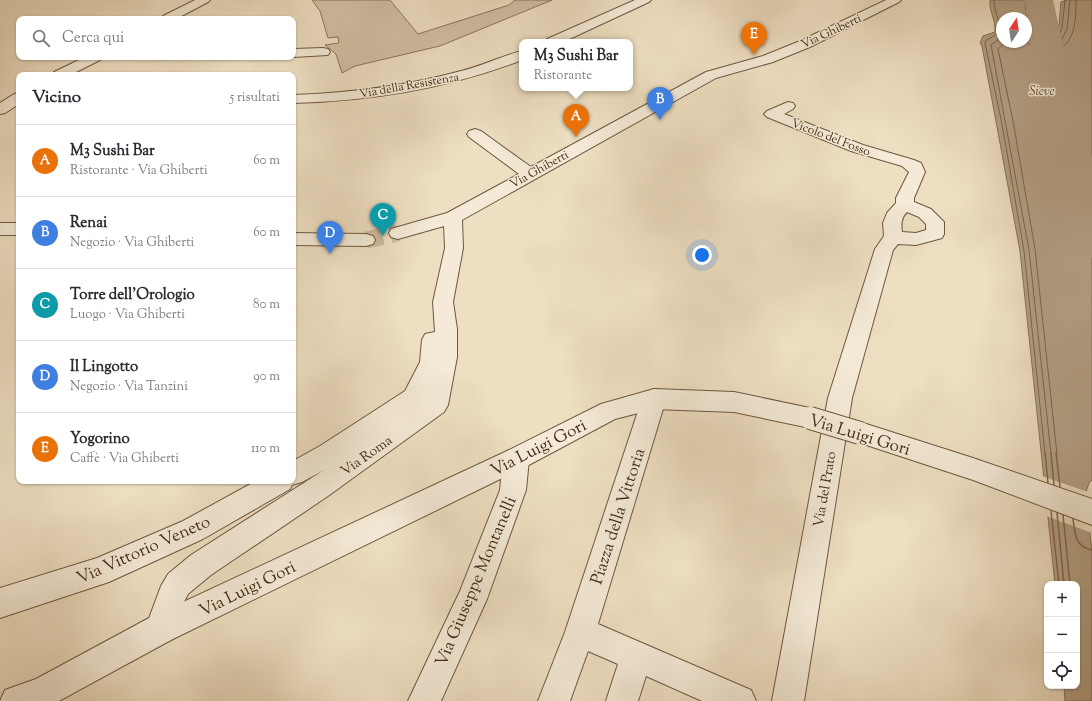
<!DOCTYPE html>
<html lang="it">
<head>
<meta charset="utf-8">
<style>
	body { margin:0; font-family:"Sorts Mill Goudy",serif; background:#f2f2f3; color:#2b2b33 }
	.controls { position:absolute; right:12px; bottom:12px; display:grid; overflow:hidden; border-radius:8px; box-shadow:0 1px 3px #0004 }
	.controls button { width:36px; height:36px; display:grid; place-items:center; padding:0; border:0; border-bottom:1px solid #e1e1e2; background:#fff; color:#2b2b33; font:20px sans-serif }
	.compass { position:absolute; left:996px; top:12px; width:36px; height:36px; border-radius:50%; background:#fff; box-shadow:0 1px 3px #0004; rotate:13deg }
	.you { position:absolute; left:702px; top:255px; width:14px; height:14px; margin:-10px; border:3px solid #fff; border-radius:50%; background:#1a73e8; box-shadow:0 0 0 6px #1a73e833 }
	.badge { display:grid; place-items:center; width:26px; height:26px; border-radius:50%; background:#8f2418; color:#fff; font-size:13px; font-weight:700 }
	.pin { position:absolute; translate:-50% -33px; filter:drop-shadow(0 1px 2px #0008) }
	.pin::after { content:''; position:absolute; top:21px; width:14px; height:12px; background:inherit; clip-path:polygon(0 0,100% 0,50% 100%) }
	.popup { position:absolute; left:519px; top:39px; width:114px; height:52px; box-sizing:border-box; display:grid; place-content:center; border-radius:8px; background:#fff; filter:drop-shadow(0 1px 3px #0005); font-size:13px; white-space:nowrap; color:#7c7c81 }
	.popup b { font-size:15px; color:#2b2b33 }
	.popup::after { content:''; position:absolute; left:50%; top:100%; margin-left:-8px; border:8px solid transparent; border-top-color:#fff }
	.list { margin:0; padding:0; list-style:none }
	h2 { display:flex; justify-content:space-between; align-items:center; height:52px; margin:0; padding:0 16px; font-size:17px }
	h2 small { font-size:13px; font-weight:400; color:#7c7c81 }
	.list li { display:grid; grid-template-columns:26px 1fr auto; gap:12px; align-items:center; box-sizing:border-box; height:72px; padding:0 16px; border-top:1px solid #e1e1e2 }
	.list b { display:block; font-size:15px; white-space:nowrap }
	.list p { margin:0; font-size:13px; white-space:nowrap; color:#7c7c81 }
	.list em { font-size:13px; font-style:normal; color:#7c7c81 }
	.icon { flex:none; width:22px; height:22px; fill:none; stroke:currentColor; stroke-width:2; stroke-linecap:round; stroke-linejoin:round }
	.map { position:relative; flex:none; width:1092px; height:701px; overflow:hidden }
	.search { position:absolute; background:#fff; box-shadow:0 1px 3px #0004; left:16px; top:16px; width:280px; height:44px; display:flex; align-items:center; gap:10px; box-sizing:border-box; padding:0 14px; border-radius:8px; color:#7c7c81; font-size:15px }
	.panel { position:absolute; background:#fff; box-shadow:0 1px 3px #0004; left:16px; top:72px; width:280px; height:412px; border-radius:8px }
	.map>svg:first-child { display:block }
	.green { fill:#d1c0a4; stroke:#8a755c }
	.water { fill:#b4a186; stroke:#877158; fill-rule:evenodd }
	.pier { fill:#eedfc2 }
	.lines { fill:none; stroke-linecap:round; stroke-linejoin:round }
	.shore-far1 { stroke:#7c664c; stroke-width:1 }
	.shore { stroke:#7c664c; stroke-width:1.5 }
	.river { fill:#b4a186; fill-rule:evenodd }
	.minor-tunnel { stroke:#ccbb9f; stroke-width:17; stroke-dasharray:17 8; stroke-linecap:butt }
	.minor-casing { stroke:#6e573f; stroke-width:2 }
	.tertiary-casing { stroke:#6e573f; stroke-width:2 }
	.minor { fill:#f4ead7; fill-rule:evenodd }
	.tertiary { fill:#f4ead7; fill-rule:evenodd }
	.tertiary-bridge-casing { stroke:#6e573f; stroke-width:24; stroke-linecap:butt }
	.tertiary-bridge { stroke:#f4ead7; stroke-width:22 }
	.labels { text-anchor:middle; stroke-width:3; stroke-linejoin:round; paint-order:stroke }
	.far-street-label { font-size:12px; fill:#432a13; stroke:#f4ead7 }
	.far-water-label { font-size:13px; font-style:italic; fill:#654e36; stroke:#f4ead7 }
	.street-label { font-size:14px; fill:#432a13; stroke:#f4ead7 }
	.near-street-label { font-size:17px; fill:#432a13; stroke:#f4ead7 }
</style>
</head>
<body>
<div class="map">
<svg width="1092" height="701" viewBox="0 0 1092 701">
	<rect width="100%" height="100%" fill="#eedfc2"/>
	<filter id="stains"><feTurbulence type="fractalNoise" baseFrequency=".005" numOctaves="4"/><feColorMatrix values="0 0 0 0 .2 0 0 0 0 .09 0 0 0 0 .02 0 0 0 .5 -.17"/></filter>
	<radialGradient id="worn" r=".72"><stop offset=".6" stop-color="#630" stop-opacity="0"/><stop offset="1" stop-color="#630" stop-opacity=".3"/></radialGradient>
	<path class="green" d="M312 0H390L418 34 509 5 515 0H552L440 46 355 66 342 73 336 54 325 45 339 43 338 37 328 38 320 11Z"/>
	<path class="water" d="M990 0H1027C1021 14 1034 28 1043 37L1055 36V31L1059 27 1061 2 1067 0H1092V480L1089 483 1085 495 1092 550V701H1065L1064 686H1077V584H1055L1020 251 982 46 980 43 983 36 995 32C996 20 989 12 990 0ZM1002 18H1026V42H1002Z"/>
	<path class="pier" d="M1042 476 1088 492 1087 495 1092 533 1046 516Z"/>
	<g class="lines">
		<path class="shore-far1" d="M994 0C994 20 1010 30 986 40L985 43 1002 124 1024 251 1045 454
			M1026 23 1041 41 1057 39 1062 28 1065 0
			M1026 32 1040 46 1055 45 1060 43 1067 29 1070 0
			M1002 37 991 45 1029 250 1051 454
			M1026 41C1034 49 1042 54 1054 51 1076 45 1076 19 1076 0
			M1006 42 998 49 1013 121 1035 249 1057 454"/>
		<path class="shore" d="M1045 453 1048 483
			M1051 453 1054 485
			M1056 453 1060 487
			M1051 511 1059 584
			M1057 513 1064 584
			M1063 515 1070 584
			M1073 519C1075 534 1075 547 1092 550"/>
		<path class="river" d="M1025 0H1053L1067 63 1092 157V258L1076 254 1069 243 1033 63Z"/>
		<path class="minor-tunnel" d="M366 240 398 233"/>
		<g class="minor-casing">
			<path id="minor" d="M195 0H210L208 2 176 19H161L163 16Z
				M635 0H651L649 2 563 42H546L547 39Z
				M886 0H901L899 2 810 47 773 62 716 78 462 220 463 248 453 302 457 329V357L448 405 444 412 328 496 211 575 188 594 184 602 171 640 160 644 149 640 145 629 161 586 168 574 191 555 324 470 302 482 292 485 290 489 203 539 109 582 0 618V588L97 558 183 521 256 481H293V461L320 446 405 391 420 362 422 340 425 334 435 332 433 302 445 248 444 226 398 239 391 237 389 233 391 229 447 213 519 174 469 137 467 134 469 131 475 129 481 131 531 167 706 72 763 56 800 41Z
				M323 48 328 49 330 52 328 55 293 57V49Z
				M522 51V60C449 88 372 101 293 103V95C350 93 406 86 461 71 482 66 501 56 522 51Z
				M85 57H102L100 60 70 75H52L54 72Z
				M19 93V104L5 113 0 114V103L14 94Z
				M788 102 793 103 795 106 793 109 784 114 863 145 914 160 921 163 925 172 914 198V202L931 209 944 222V234L942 238 916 245 898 244 893 250 852 398 804 701H772L828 398 875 249 884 236 883 223 887 213 896 203V198L909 172 902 166 851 151 767 117 764 114 767 111ZM907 212 919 217 926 224V230L916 233 902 232C901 224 901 218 907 212Z
				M0 223H19V235H0Z
				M293 233 366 234 373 236 375 240 373 244 366 246 293 245Z
				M654 389 662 392 666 399 598 624 751 690 756 701H702L646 676 638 701H606L618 664 588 651 570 701H538L565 632 642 399 646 392Z
				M516 448 525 451 529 459 526 490 487 599 441 701H408L460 591 500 490 503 459 507 451Z"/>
		</g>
		<g class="tertiary-casing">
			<path id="tertiary" d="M654 389 734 392 810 408 818 411 822 418 818 425 810 428 734 412 654 409 615 419 525 467 171 640 59 701H0L5 690 36 679 149 618 507 451 601 404Z
				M860 422 973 458 1092 499V525L973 480 851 440 848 433 851 426Z"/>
		</g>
		<use href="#minor" class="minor"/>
		<use href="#tertiary" class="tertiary"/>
		<g class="tertiary-bridge-casing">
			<path id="tertiary-bridge" d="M810 418 860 433"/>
		</g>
		<use href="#tertiary-bridge" class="tertiary-bridge"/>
	</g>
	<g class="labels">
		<g class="far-street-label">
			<text transform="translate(831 31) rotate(-25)" y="4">Via Ghiberti</text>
			<text transform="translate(409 85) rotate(-10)" y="4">Via della Resistenza</text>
			<text transform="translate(831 137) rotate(21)" y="4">Vicolo del Fosso</text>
			<text transform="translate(539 169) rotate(-29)" y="4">Via Ghiberti</text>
		</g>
		<g class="far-water-label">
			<text x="1042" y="95">Sieve</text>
		</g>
		<g class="street-label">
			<text transform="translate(366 455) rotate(-35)" y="5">Via Roma</text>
			<text transform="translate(824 489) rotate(-80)" y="5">Via del Prato</text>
		</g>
		<g class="near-street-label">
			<text transform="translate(860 434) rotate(17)" y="6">Via Luigi Gori</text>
			<text transform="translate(538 447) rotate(-27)" y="6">Via Luigi Gori</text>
			<text transform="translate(617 516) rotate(-72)" y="6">Piazza della Vittoria</text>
			<text transform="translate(143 549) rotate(-24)" y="6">Via Vittorio Veneto</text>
			<text transform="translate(475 581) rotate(-67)" y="6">Via Giuseppe Montanelli</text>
			<text transform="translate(247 588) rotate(-26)" y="6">Via Luigi Gori</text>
		</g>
	</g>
	<rect width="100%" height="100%" filter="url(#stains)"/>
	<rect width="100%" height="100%" fill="url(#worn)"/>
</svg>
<div class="controls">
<button>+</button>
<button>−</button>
<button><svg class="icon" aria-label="locate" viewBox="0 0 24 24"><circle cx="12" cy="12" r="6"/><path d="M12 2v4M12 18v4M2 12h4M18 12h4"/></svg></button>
</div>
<svg class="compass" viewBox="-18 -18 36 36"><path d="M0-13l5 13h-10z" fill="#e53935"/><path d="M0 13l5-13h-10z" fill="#7c7c81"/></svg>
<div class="you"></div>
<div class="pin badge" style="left:576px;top:137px;background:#e8710a">A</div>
<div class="popup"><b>M3 Sushi Bar</b>Ristorante</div>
<div class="pin badge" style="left:660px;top:120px;background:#3f7fe0">B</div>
<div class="pin badge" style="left:383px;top:236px;background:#0f9aa8">C</div>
<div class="pin badge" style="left:330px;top:254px;background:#3f7fe0">D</div>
<div class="pin badge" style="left:754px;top:55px;background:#e8710a">E</div>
<div class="search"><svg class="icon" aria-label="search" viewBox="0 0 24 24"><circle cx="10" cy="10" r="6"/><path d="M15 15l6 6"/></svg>Cerca qui</div>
<section class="panel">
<h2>Vicino<small>5 risultati</small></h2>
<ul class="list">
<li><span class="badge" style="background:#e8710a">A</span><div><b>M3 Sushi Bar</b><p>Ristorante · Via Ghiberti</p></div><em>60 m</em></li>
<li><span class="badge" style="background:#3f7fe0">B</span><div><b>Renai</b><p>Negozio · Via Ghiberti</p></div><em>60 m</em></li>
<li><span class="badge" style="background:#0f9aa8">C</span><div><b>Torre dell’Orologio</b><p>Luogo · Via Ghiberti</p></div><em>80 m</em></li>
<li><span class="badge" style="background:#3f7fe0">D</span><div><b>Il Lingotto</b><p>Negozio · Via Tanzini</p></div><em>90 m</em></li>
<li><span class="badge" style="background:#e8710a">E</span><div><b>Yogorino</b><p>Caffè · Via Ghiberti</p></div><em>110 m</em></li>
</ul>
</section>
</div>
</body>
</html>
